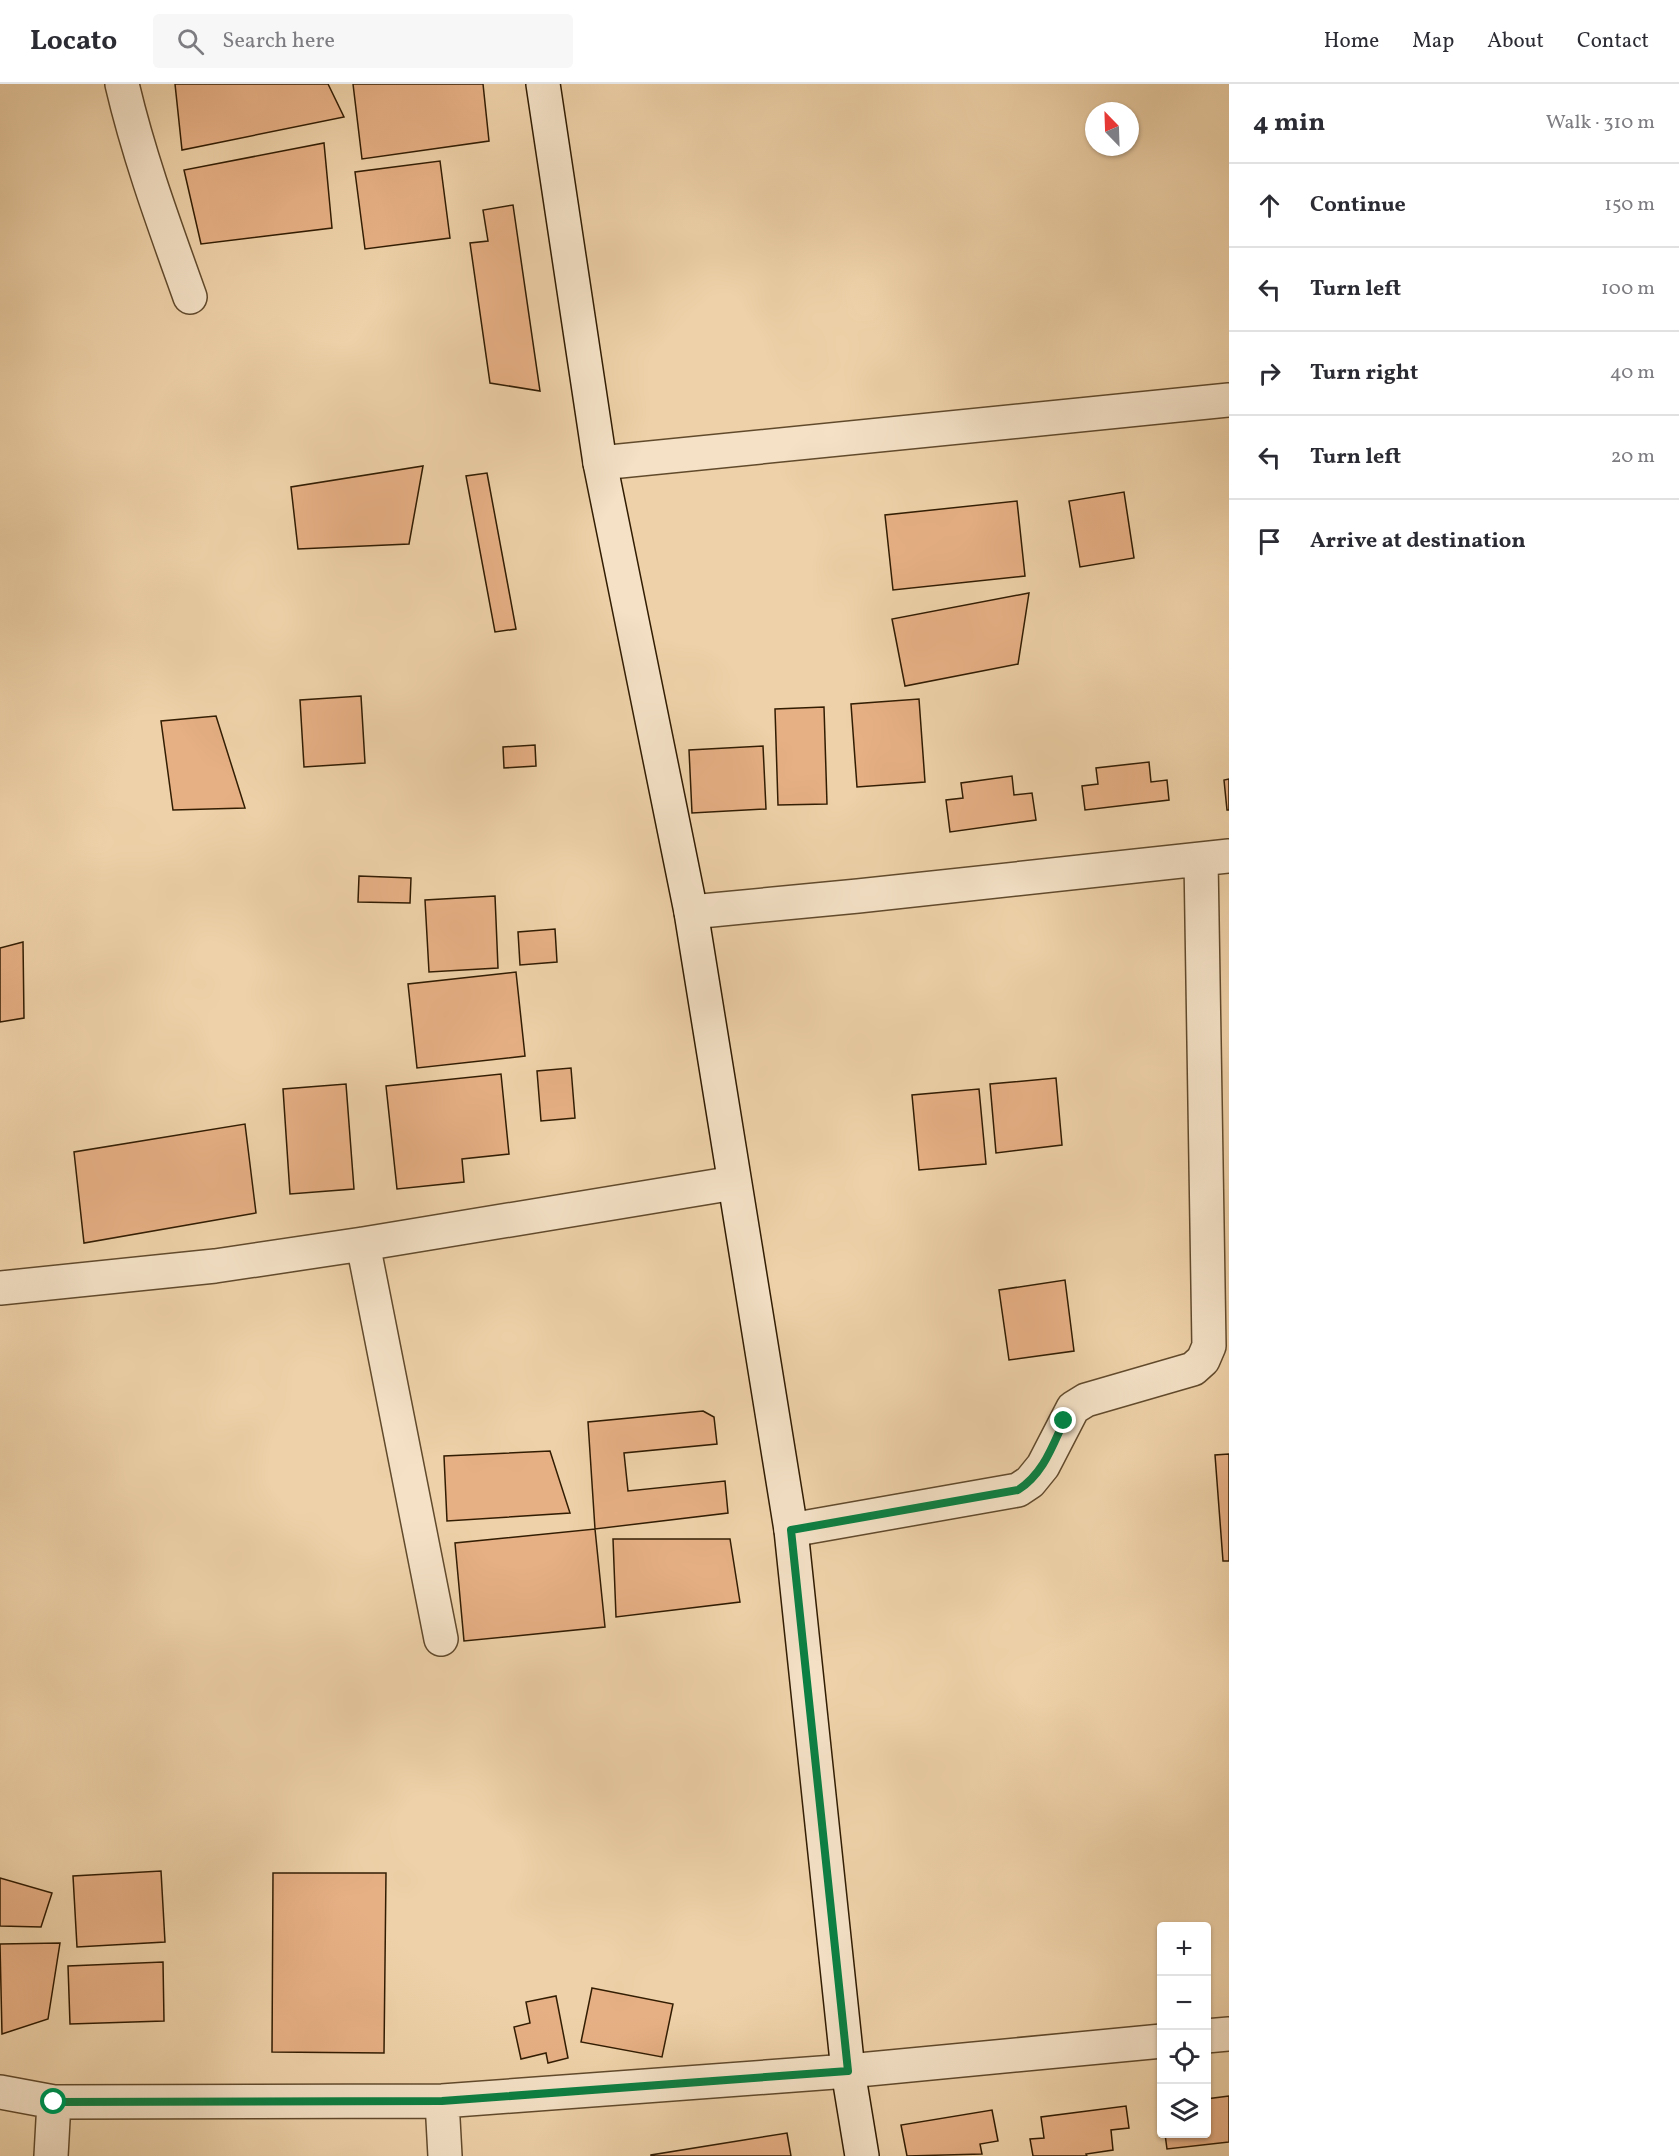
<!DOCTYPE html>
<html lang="en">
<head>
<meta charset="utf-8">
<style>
	body { margin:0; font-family:Vollkorn,serif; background:#f7f7f7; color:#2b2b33 }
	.controls { position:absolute; right:18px; bottom:18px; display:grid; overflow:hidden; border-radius:6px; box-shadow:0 2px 4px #0004 }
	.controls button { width:54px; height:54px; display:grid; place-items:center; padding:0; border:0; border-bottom:2px solid #e1e1e2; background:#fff; color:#2b2b33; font:30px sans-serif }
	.compass { position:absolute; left:1085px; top:18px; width:54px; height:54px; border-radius:50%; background:#fff; box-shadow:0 2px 4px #0004; rotate:337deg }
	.stop { position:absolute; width:18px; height:18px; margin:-14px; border:4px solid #0b8043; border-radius:50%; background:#fff }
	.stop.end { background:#0b8043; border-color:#fff; box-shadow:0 2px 6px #0008 }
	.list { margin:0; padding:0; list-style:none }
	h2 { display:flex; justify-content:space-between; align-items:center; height:78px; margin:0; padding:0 24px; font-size:26px }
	h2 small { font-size:20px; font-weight:400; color:#7c7c81 }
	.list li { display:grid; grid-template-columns:39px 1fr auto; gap:18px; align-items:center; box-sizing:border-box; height:84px; padding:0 24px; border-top:2px solid #e1e1e2 }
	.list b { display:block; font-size:22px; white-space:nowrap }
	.list em { font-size:20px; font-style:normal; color:#7c7c81 }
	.icon { flex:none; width:33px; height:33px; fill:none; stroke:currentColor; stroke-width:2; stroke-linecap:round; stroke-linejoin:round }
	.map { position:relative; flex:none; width:1229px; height:2072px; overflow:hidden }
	header { display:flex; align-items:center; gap:36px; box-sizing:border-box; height:84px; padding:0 30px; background:#fff; border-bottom:2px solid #e1e1e2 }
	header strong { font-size:28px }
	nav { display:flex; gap:33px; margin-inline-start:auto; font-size:21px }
	.search { width:420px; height:54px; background:#f7f7f7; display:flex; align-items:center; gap:15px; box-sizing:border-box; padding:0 21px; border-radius:6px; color:#7c7c81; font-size:22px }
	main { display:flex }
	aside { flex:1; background:#fff }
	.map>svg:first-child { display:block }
	.building { fill:#e6af84; stroke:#321d03; stroke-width:1.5 }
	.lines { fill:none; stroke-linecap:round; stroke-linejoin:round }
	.street-casing { stroke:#614a2c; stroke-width:36 }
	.secondary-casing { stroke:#321d03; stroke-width:36 }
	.street { stroke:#f4e1c6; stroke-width:33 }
	.secondary { stroke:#f4e1c6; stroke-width:33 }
	.route { stroke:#0b8043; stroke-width:8 }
</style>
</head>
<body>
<header>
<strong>Locato</strong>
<div class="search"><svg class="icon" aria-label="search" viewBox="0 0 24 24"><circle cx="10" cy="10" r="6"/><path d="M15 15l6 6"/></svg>Search here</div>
<nav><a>Home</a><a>Map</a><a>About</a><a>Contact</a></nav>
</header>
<main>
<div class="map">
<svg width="1229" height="2072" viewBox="0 0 1229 2072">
	<rect width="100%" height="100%" fill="#eed1a8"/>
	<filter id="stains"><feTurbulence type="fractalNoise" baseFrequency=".00333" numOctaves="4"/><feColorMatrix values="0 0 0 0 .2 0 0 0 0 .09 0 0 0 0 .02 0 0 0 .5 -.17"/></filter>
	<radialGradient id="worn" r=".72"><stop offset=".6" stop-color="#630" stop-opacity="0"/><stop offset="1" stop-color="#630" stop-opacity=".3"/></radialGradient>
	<path class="building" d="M175 0H328L344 33 182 66Z
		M353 0H483L489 57 362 75Z
		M324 59 332 144 201 160 184 86Z
		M440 77 450 154 365 165 355 88Z
		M513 121 540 307 490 299 470 159 488 157 483 126Z
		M423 382 409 460 298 465 291 403Z
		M487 389 516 545 495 548 466 392Z
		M1124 408 1134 474 1080 483 1069 417Z
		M1017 417 1025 492 893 506 885 431Z
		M1029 509 1018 580 905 602 892 535Z
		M361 612 365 679 304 683 300 616Z
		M919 615 925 698 857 703 851 620Z
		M824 623 827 720 778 721 775 625Z
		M216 632 245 724 173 726 161 637Z
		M535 661 536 682 504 684 503 663Z
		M763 662 766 725 692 729 689 666Z
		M1149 678 1151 698 1167 696 1169 716 1085 726 1082 702 1098 700 1096 684Z
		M1012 692 1014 711 1032 709 1036 736 950 748 946 716 963 714 961 699Z
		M1229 695V726H1227L1224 696Z
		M359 792 411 794 410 819 358 818Z
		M495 812 498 884 429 888 425 816Z
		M555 845 557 878 520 881 518 848Z
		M23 858 24 934 0 938V864Z
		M516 888 525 972 417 984 408 900Z
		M571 984 575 1034 541 1037 537 987Z
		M501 990 509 1070 462 1075 464 1098 397 1105 386 1002Z
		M1056 994 1062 1061 996 1069 990 1000Z
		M346 1000 354 1105 290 1110 283 1005Z
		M979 1005 986 1080 919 1086 912 1011Z
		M245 1040 256 1129 84 1159 74 1068Z
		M1065 1196 1074 1267 1009 1276 999 1206Z
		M703 1327 714 1333 717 1360 624 1369 628 1407 725 1397 728 1429 595 1445 588 1338Z
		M550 1367 570 1429 447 1437 444 1372Z
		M1229 1370V1477H1223L1215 1371Z
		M595 1445 605 1543 464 1557 455 1459Z
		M613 1455H730L740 1518 616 1533Z
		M161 1787 165 1858 77 1863 73 1792Z
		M273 1789H386L384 1969 272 1968Z
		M0 1794 52 1809 41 1843 0 1842Z
		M60 1859 48 1935 2 1950 0 1860Z
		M163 1878 164 1937 70 1940 68 1882Z
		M592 1904 673 1920 662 1973 581 1958Z
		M556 1912 568 1974 548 1979 546 1969 521 1975 514 1943 530 1939 526 1918Z
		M1229 2012V2058L1167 2065 1165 2050H1206V2015Z
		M1126 2022 1129 2044 1111 2046 1113 2066 1086 2070 1087 2072H1033L1030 2055 1044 2054 1041 2033Z
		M992 2026 998 2057 980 2060 982 2070 907 2072 901 2041Z
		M787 2049 791 2072H651V2071Z"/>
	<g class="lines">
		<g class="street-casing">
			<path id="street" d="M122 0C139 73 165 143 190 213
				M600 379 1229 316
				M691 828 858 812 1229 772
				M363 1160 441 1555
				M0 1204 215 1182 363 1160 734 1099
				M791 1446 1018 1406 1030 1398 1043 1382 1073 1324 1086 1316 1193 1285 1203 1276 1209 1262 1201 775
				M1206 1952 1229 1950
				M0 2008 54 2018 442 2017 848 1987 1162 1957
				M442 2017 445 2072
				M51 2072 54 2018"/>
		</g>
		<g class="secondary-casing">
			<path id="secondary" d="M543 0 600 379 691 828 791 1446 848 1987 862 2072"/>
		</g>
		<use href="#street" class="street"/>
		<use href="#secondary" class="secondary"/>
	</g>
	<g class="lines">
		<path class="route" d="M54 2018 442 2017 848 1987 791 1446 1018 1406C1043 1390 1052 1363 1064 1337"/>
	</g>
	<rect width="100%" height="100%" filter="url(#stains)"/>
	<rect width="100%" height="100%" fill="url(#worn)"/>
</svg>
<div class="controls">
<button>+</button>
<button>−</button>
<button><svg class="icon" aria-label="locate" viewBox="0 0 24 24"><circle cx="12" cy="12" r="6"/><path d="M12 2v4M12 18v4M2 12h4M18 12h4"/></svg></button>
<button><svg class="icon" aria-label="layers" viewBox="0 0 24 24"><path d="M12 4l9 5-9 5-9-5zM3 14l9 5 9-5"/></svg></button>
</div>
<svg class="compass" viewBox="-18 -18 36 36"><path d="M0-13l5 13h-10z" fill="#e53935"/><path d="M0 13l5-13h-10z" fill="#7c7c81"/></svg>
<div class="stop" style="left:54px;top:2018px"></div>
<div class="stop end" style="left:1064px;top:1337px"></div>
</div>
<aside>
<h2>4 min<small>Walk · 310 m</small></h2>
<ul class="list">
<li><svg class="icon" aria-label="ahead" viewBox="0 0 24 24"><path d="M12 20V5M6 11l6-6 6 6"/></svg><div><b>Continue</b></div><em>150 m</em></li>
<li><svg class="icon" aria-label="left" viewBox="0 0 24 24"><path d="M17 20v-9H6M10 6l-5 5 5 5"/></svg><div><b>Turn left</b></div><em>100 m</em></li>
<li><svg class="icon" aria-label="right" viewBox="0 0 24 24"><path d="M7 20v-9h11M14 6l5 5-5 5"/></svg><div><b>Turn right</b></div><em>40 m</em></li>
<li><svg class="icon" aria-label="left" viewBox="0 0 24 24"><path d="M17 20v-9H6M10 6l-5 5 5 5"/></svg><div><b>Turn left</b></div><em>20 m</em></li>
<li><svg class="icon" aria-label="arrive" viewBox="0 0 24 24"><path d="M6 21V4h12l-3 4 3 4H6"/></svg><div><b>Arrive at destination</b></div></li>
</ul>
</aside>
</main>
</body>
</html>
